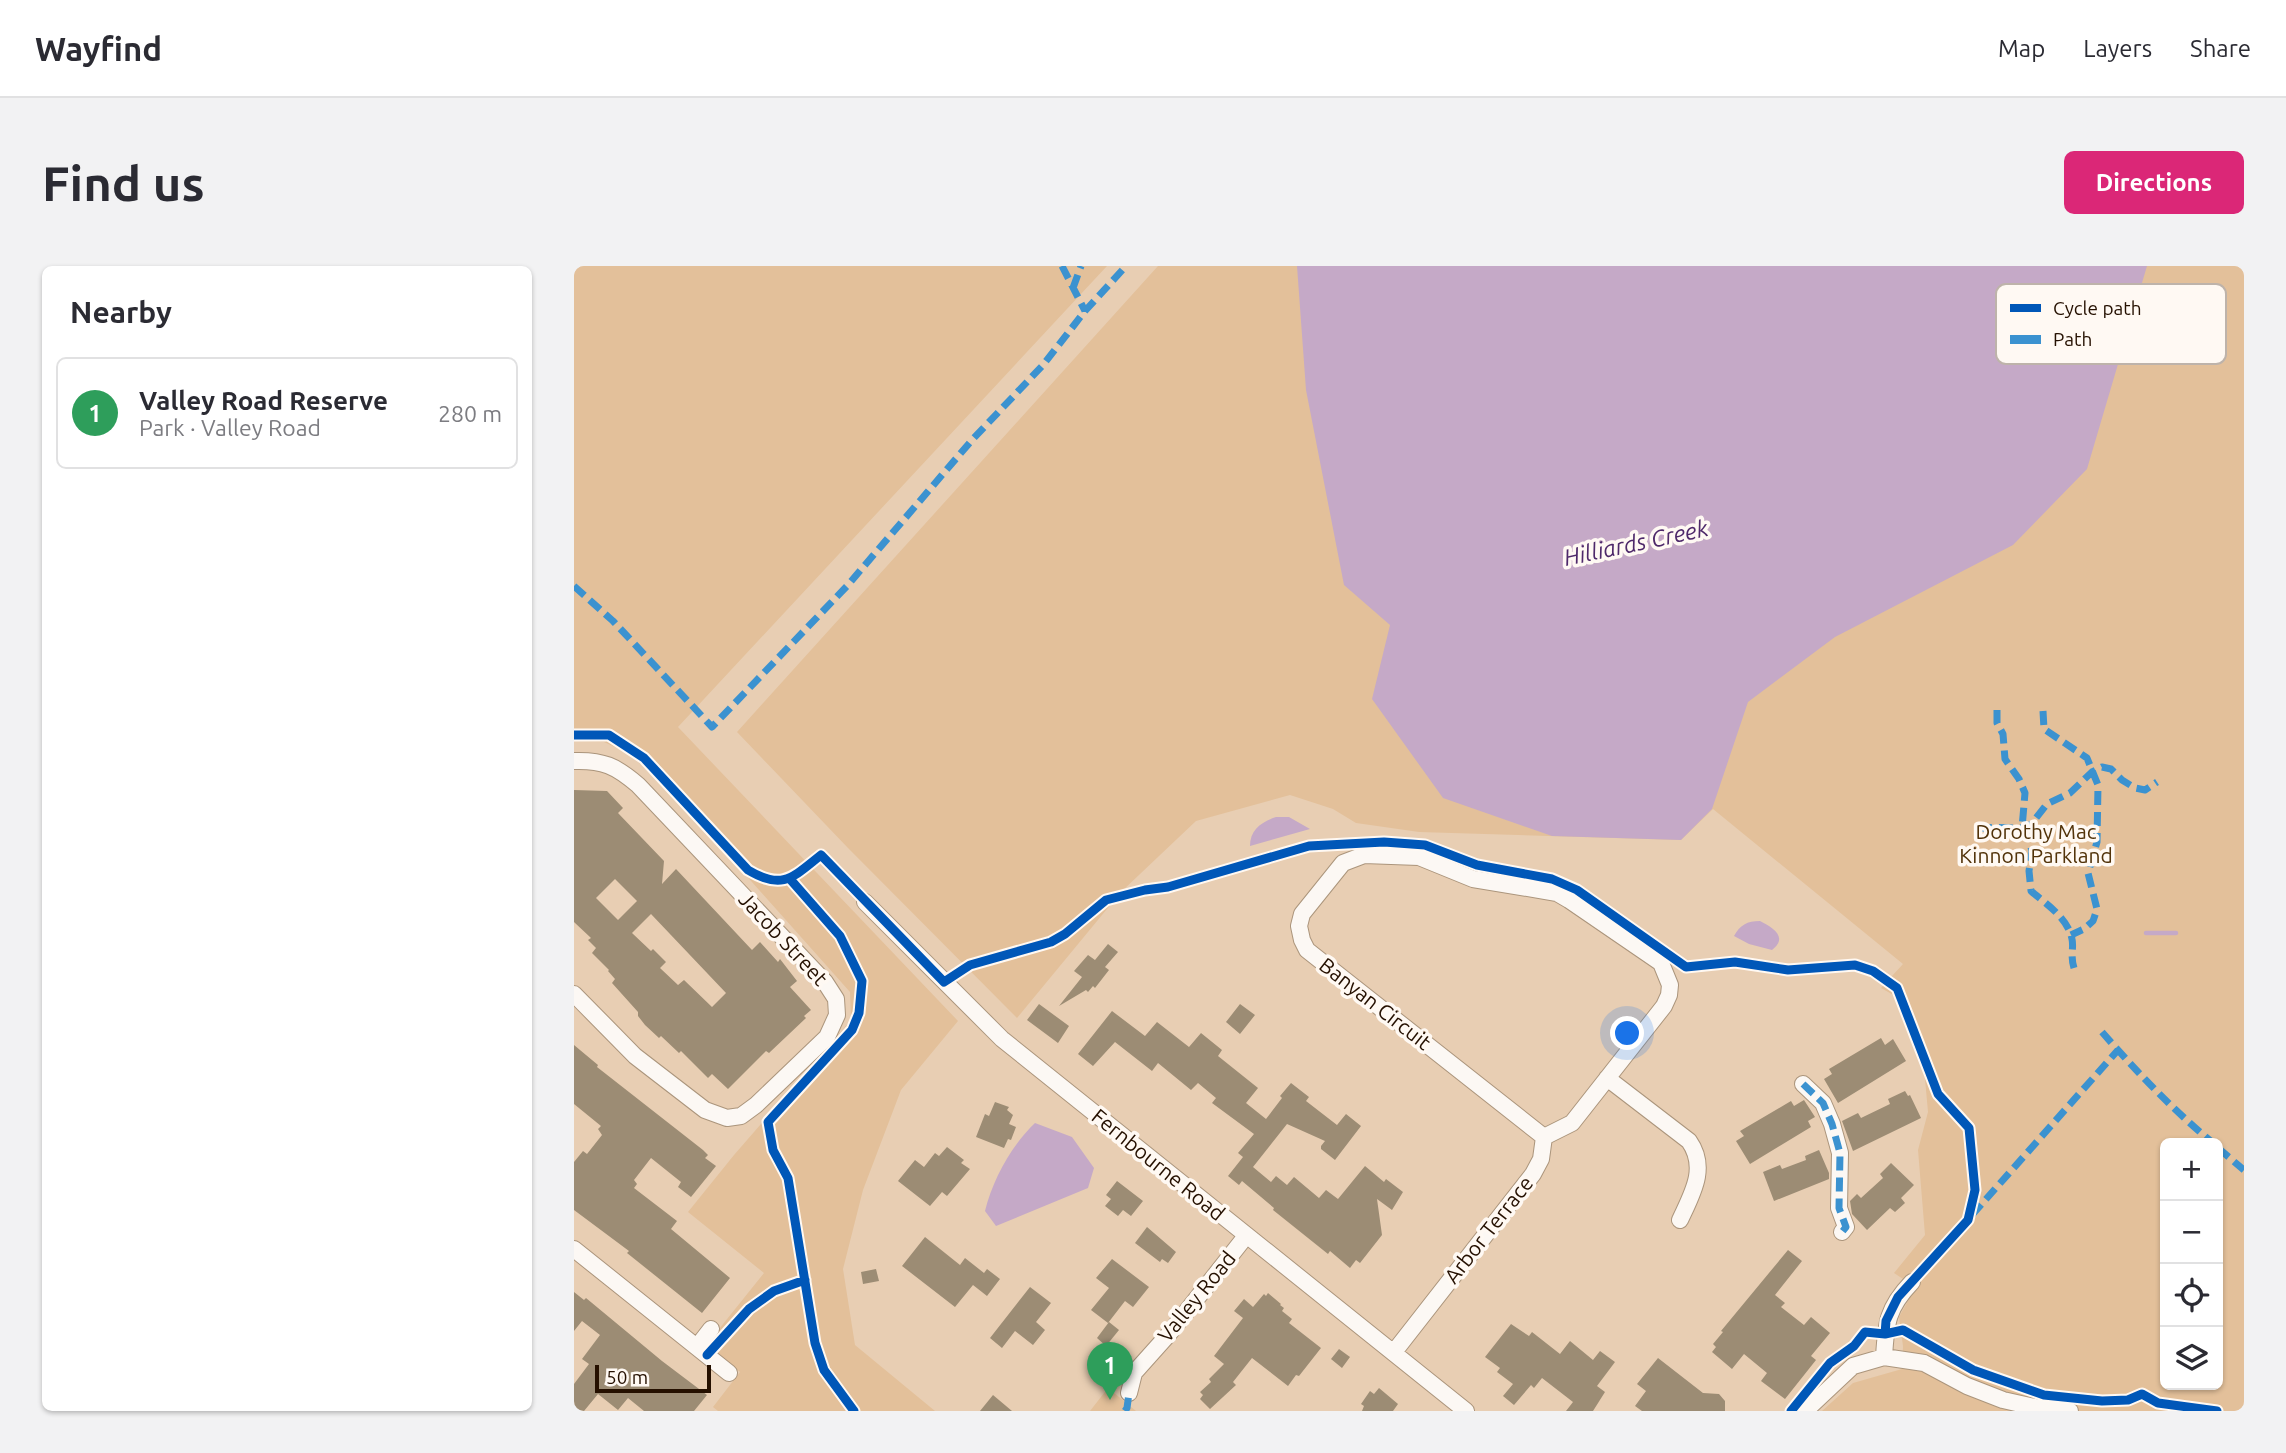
<!DOCTYPE html>
<html lang="en">
<head>
<meta charset="utf-8">
<style>
	body { margin:0; font-family:Ubuntu,sans-serif; background:#f2f2f3; color:#2b2b33 }
	.controls { position:absolute; right:21px; bottom:21px; display:grid; overflow:hidden; border-radius:10px; box-shadow:0 2px 5px #0004 }
	.controls button { width:63px; height:63px; display:grid; place-items:center; padding:0; border:0; border-bottom:2px solid #e1e1e2; background:#fff; color:#2b2b33; font:35px sans-serif }
	.scale { position:absolute; left:21px; bottom:18px; width:116px; box-sizing:border-box; padding-left:7px; border:4px solid #251000; border-top:0; font-size:19px; line-height:24px; white-space:nowrap; color:#251000; -webkit-text-stroke:5px #fff9f3; paint-order:stroke }
	.you { position:absolute; left:1054px; top:768px; width:24px; height:24px; margin:-18px; border:5px solid #fff; border-radius:50%; background:#1a73e8; box-shadow:0 0 0 10px #1a73e833 }
	.badge { display:grid; place-items:center; width:46px; height:46px; border-radius:50%; background:#db2777; color:#fff; font-size:23px; font-weight:700 }
	.pin { position:absolute; translate:-50% -58px; filter:drop-shadow(0 2px 4px #0008) }
	.pin::after { content:''; position:absolute; top:37px; width:24px; height:21px; background:inherit; clip-path:polygon(0 0,100% 0,50% 100%) }
	.list { margin:0; padding:0; list-style:none }
	h2 { display:flex; justify-content:space-between; align-items:center; height:91px; margin:0; padding:0 28px; font-size:30px }
	h2 small { font-size:23px; font-weight:400; color:#7c7c81 }
	.list li { display:grid; grid-template-columns:46px 1fr auto; gap:21px; align-items:center; box-sizing:border-box; height:112px; margin:0 14px 14px; padding:0 14px; border:2px solid #e1e1e2; border-radius:10px }
	.list b { display:block; font-size:26px; white-space:nowrap }
	.list p { margin:0; font-size:23px; white-space:nowrap; color:#7c7c81 }
	.list em { font-size:23px; font-style:normal; color:#7c7c81 }
	.icon { flex:none; width:38px; height:38px; fill:none; stroke:currentColor; stroke-width:2; stroke-linecap:round; stroke-linejoin:round }
	.map { position:relative; flex:none; width:1670px; height:1145px; overflow:hidden; border-radius:10px }
	header { display:flex; align-items:center; gap:42px; box-sizing:border-box; height:98px; padding:0 35px; background:#fff; border-bottom:2px solid #e1e1e2 }
	header strong { font-size:33px }
	nav { display:flex; gap:38px; margin-inline-start:auto; font-size:24px }
	.intro { display:flex; align-items:center; justify-content:space-between; box-sizing:border-box; height:168px; padding:0 42px }
	h1 { margin:0; font-size:49px }
	.button { padding:18px 32px; border-radius:10px; background:#db2777; color:#fff; font-size:24px; font-weight:700 }
	main { display:flex; gap:42px; padding:0 42px }
	aside { flex:1; background:#fff; border-radius:10px; box-shadow:0 2px 5px #0004 }
	.map>svg:first-child { display:block }
	.green { fill:#e3c09a; fill-rule:evenodd }
	.water { fill:#c5a9c7 }
	.lines { fill:none; stroke-linecap:round; stroke-linejoin:round }
	.stream { stroke:#c5a9c7; stroke-width:4.5 }
	.building { fill:#9c8c74; fill-rule:evenodd }
	.minor-casing { stroke:#ab957c; stroke-width:18 }
	.minor { stroke:#fcf8f4; stroke-width:16 }
	.quiet { stroke:#3b92d0; stroke-width:7; stroke-dasharray:14 7; stroke-linecap:butt }
	.cycleway-casing { stroke:#fff9f3; stroke-width:13 }
	.cycleway { stroke:#0057b8; stroke-width:9 }
	.labels { text-anchor:middle; stroke-width:7; stroke-linejoin:round; paint-order:stroke }
	.park-label { font-size:21px; fill:#52330a; stroke:#fff9f3 }
	.street-label { font-size:21px; fill:#251000; stroke:#fff9f3 }
	.water-label { font-size:23px; font-style:italic; fill:#4e286a; stroke:#fff9f3 }
	.key { fill:#fff9f3; stroke:#beb3aa; stroke-width:2 }
	.key-label { font-size:19px; fill:#251000 }
</style>
</head>
<body>
<header>
<strong>Wayfind</strong>
<nav><a>Map</a><a>Layers</a><a>Share</a></nav>
</header>
<div class="intro"><h1>Find us</h1><a class="button">Directions</a></div>
<main>
<aside>
<h2>Nearby<small></small></h2>
<ul class="list">
<li><span class="badge" style="background:#2e9e5b">1</span><div><b>Valley Road Reserve</b><p>Park · Valley Road</p></div><em>280 m</em></li>
</ul>
</aside>
<div class="map">
<svg width="1670" height="1145" viewBox="0 0 1670 1145">
	<rect width="100%" height="100%" fill="#e8ceb3"/>
	<path class="green" d="M0 0H533L104 461 384 755 327 824 289 924 269 1003 281 1079 361 1145H144L139 1141 166 1106 133 1078 190 1007 114 946 160 889 277 754 276 726 69 494 30 476 0 475Z
		M584 0H1670V1145H1248L1279 1117 1328 1103 1329 1080 1325 1051 1339 1026 1332 1015 1320 1007 1351 969 1344 884 1354 846 1350 802 1323 731 1307 722 1329 698 1139 543 1107 574 845 566 782 557 759 543 716 529 622 555 547 626 443 752 274 582 163 466ZM1591 877H1644V1119H1591Z
		M534 1122 562 1145H516Z"/>
	<path class="water" d="M723 0H1573L1513 203 1439 279 1261 371 1174 436 1138 543 1107 574 978 570 869 532 798 433 816 359 770 319 732 124Z
		M702 551H715L736 563 676 580C676 564 687 556 702 551Z
		M1186 655C1198 661 1215 671 1198 684L1175 678 1160 670C1166 659 1173 655 1186 655Z
		M461 857 498 871 520 902 514 922 422 960 411 945C419 913 437 880 461 857Z"/>
	<g class="lines">
		<path class="stream" d="M1572 667H1602"/>
	</g>
	<path class="building" d="M0 524 33 525 49 542 44 547 90 595 88 618 102 603 178 684 186 676 204 696 206 693 223 715 216 721 237 744 230 750 232 752 195 787 192 785 154 823 138 808 134 812 107 785 105 787 87 770 85 772 71 759 64 750V746L38 717 41 713 34 705 35 704 18 687 22 682 14 674 17 672 0 656ZM41 613 63 635 44 654 22 632ZM77 648 152 727 138 741 110 714 104 719 86 702 92 696 79 683 77 685 58 667Z
		M534 678 544 686 531 701 535 704 521 722 519 720 514 726 512 724 485 740 508 711 500 705 514 689 521 694Z
		M465 738 495 760 484 777 453 754Z
		M666 738 681 749 666 768 652 756Z
		M538 745 571 770 583 756 615 781 627 767 648 784 644 790 684 822 672 837 692 853 708 832 706 830 717 817 735 831 732 835 763 859 772 848 787 860 761 894 747 883V880L751 875 713 858 679 901 697 916 702 910 713 919 720 911 745 932 752 924 764 933 791 900 810 916 812 913 829 926 818 944 803 933 808 969 786 997 782 994 776 1002 756 985 754 988 699 944 700 942 668 915 665 919 654 910 669 891 664 887 680 868 638 837 642 832 624 817 617 824 584 797 578 805 541 776 519 800 504 788Z
		M1307 772 1311 779 1319 773 1332 795 1264 837 1250 813 1258 808 1255 803Z
		M0 779 24 799 23 801 129 884 134 889 131 892 142 900 117 931 104 921 107 916 77 892 60 914 63 918 60 922 103 955 97 963 156 1012 128 1047 53 987 55 985 0 944V896L9 885 13 888 28 869 24 863 27 860 0 838Z
		M1331 825 1334 830 1336 829 1347 852 1279 885 1268 855 1284 847 1287 852 1316 838 1314 833Z
		M1230 834 1241 851 1234 855 1237 861 1176 898 1162 875 1170 870 1166 865 1217 835 1220 840Z
		M421 836 435 841 433 844 439 849 435 858 442 861 437 874 434 873 430 882 402 871 411 848 415 850Z
		M373 881 390 894 387 897 396 903 373 930 368 926 356 940 324 915 341 894 350 901 361 887 365 890Z
		M1245 884 1255 907V913L1200 935 1189 906 1206 899 1208 903 1232 894 1231 890Z
		M1317 897 1340 919 1327 932 1331 937 1321 946 1316 942 1293 964 1278 948 1276 935 1283 928 1287 932 1309 912 1306 908Z
		M543 915 569 935 557 950 549 944 544 950 531 940 537 933 532 929Z
		M573 961 602 986 594 997 588 993 586 996 561 977Z
		M351 971 386 999 391 992 410 1007 413 1003 426 1013 413 1030 399 1019 381 1041 328 1000Z
		M1214 984 1228 995 1201 1029 1211 1037 1207 1041 1230 1059 1237 1051 1256 1067 1237 1090 1242 1094 1211 1133 1187 1115 1193 1107 1170 1088 1158 1103 1138 1086 1142 1081 1139 1078 1149 1066 1147 1065Z
		M538 993 575 1021 559 1041 551 1035 534 1057 517 1044 535 1022 522 1012Z
		M302 1003 305 1015 289 1018 287 1006Z
		M456 1021 477 1037 462 1056 471 1064 459 1079 441 1065 428 1082 416 1072Z
		M0 1026 10 1034 12 1032 88 1095 133 1129 120 1145H70L54 1132 44 1144 24 1128 10 1145H0V1118L15 1098 8 1093 26 1069 8 1055 0 1065Z
		M694 1027 707 1038 706 1039 710 1042 708 1045 718 1053 715 1057 747 1082 725 1110 722 1109 714 1120 678 1092 659 1116 662 1119 636 1143 626 1133 629 1129 626 1126 637 1116 635 1113 650 1098 640 1090 669 1052 660 1045 670 1033 679 1041 690 1028 692 1030Z
		M535 1056 545 1064 532 1080 523 1072Z
		M937 1058 955 1070 958 1066 986 1088 996 1075 1019 1094 1026 1085 1041 1096 1023 1120 1031 1126 1019 1145H992L999 1136 968 1112 960 1122 957 1119 940 1139 929 1130 939 1118 923 1106 926 1102 911 1091Z
		M765 1083 776 1091 768 1102 757 1093Z
		M1084 1092 1129 1127 1145 1128 1151 1135V1145H1068L1061 1140 1072 1125 1063 1118Z
		M805 1122 824 1138 819 1145H788L790 1140 787 1138 796 1125 800 1128Z
		M419 1129 438 1145H406Z"/>
	<g class="lines">
		<g class="minor-casing">
			<path id="minor" d="M0 495C29 494 42 500 64 519L251 716 262 733 263 749 253 771 182 839 167 850 153 852 131 844 61 790 0 728
				M291 636 428 773 892 1145
				M1033 812 1115 875C1134 902 1118 928 1106 954
				M1229 818 1249 837 1258 858 1266 887 1265 942 1272 961 1268 966
				M0 983 155 1107
				M123 1081 137 1063
				M820 1086 959 908 967 893 970 871 998 857 1090 740 1095 729 1096 719 1087 697 995 634 983 627 899 613 845 591 790 589 769 597 728 648 725 660 728 674 733 684 970 871
				M1310 1091 1350 1097 1393 1120 1429 1134 1460 1141 1496 1145
				M555 1127 560 1107 594 1069 672 970
				M1231 1145 1279 1100 1310 1091C1312 1057 1313 1042 1338 1016"/>
		</g>
		<use href="#minor" class="minor"/>
		<path class="quiet" d="M488 0 511 45
			M499 22 507 0
			M0 320 39 355 138 461 273 320 398 174 469 99 511 45 552 0
			M1423 444V457L1429 468 1431 493 1445 513 1451 527 1448 562 1454 571 1458 585 1455 605 1457 625C1472 638 1494 652 1498 673 1500 682 1496 689 1500 702
			M1469 445 1470 463 1513 492 1524 519 1523 576 1514 607 1523 643 1519 655 1510 663 1497 669
			M1404 563C1420 559 1438 564 1455 561L1473 538 1496 527 1518 506 1528 501 1537 503 1548 514 1561 522 1571 524 1583 516
			M1528 766C1563 806 1598 843 1639 877
			M1229 818 1249 837 1258 858 1266 887 1265 942 1272 961 1268 966
			M1644 882 1670 904
			M1398 949 1544 784
			M551 1145 553 1142 555 1127"/>
		<g class="cycleway-casing">
			<path id="cycleway" d="M0 469H35L70 492 174 604C209 625 219 611 247 589L370 716 396 699 477 676 491 668 532 634 571 624 594 621 735 580 810 576 851 579 903 599 978 613 1003 624 1112 701 1161 696 1214 704 1281 699 1299 705 1323 722 1364 828 1395 862 1401 924 1394 954 1324 1031 1312 1055 1311 1068
				M216 613 266 670 288 715 285 747 278 764 194 856 199 884 214 912 241 1077 250 1104 280 1145
				M133 1089 175 1043 200 1025 231 1014
				M1217 1145 1256 1097 1280 1080 1291 1066 1311 1068 1329 1064 1399 1104 1470 1129 1528 1135 1554 1134 1568 1128 1584 1137 1643 1145"/>
		</g>
		<use href="#cycleway" class="cycleway"/>
	</g>
	<g class="labels">
		<g class="park-label">
			<text x="1462" y="573">Dorothy Mac<tspan x="1462" dy="24">Kinnon Parkland</tspan></text>
		</g>
		<g class="street-label">
			<text transform="translate(209 673) rotate(47)" y="7">Jacob Street</text>
			<text transform="translate(801 738) rotate(38)" y="7">Banyan Circuit</text>
			<text transform="translate(584 899) rotate(39)" y="7">Fernbourne Road</text>
			<text transform="translate(915 964) rotate(-52)" y="7">Arbor Terrace</text>
			<text transform="translate(623 1031) rotate(-51)" y="7">Valley Road</text>
		</g>
		<g class="water-label">
			<text transform="translate(1062 277) rotate(-12)" y="8">Hilliards Creek</text>
		</g>
	</g>
	<rect x="1422" y="18" width="230" height="80" rx="10" class="key"/>
	<rect x="1436" y="38" width="31" height="8" fill="#0057b8"/>
	<rect x="1436" y="69" width="31" height="9" fill="#3b92d0"/>
	<g class="key-label">
		<text x="1479" y="49">Cycle path</text>
		<text x="1479" y="80">Path</text>
	</g>
</svg>
<div class="controls">
<button>+</button>
<button>−</button>
<button><svg class="icon" aria-label="locate" viewBox="0 0 24 24"><circle cx="12" cy="12" r="6"/><path d="M12 2v4M12 18v4M2 12h4M18 12h4"/></svg></button>
<button><svg class="icon" aria-label="layers" viewBox="0 0 24 24"><path d="M12 4l9 5-9 5-9-5zM3 14l9 5 9-5"/></svg></button>
</div>
<div class="scale">50 m</div>
<div class="you"></div>
<div class="pin badge" style="left:536px;top:1134px;background:#2e9e5b">1</div>
</div>
</main>
</body>
</html>
